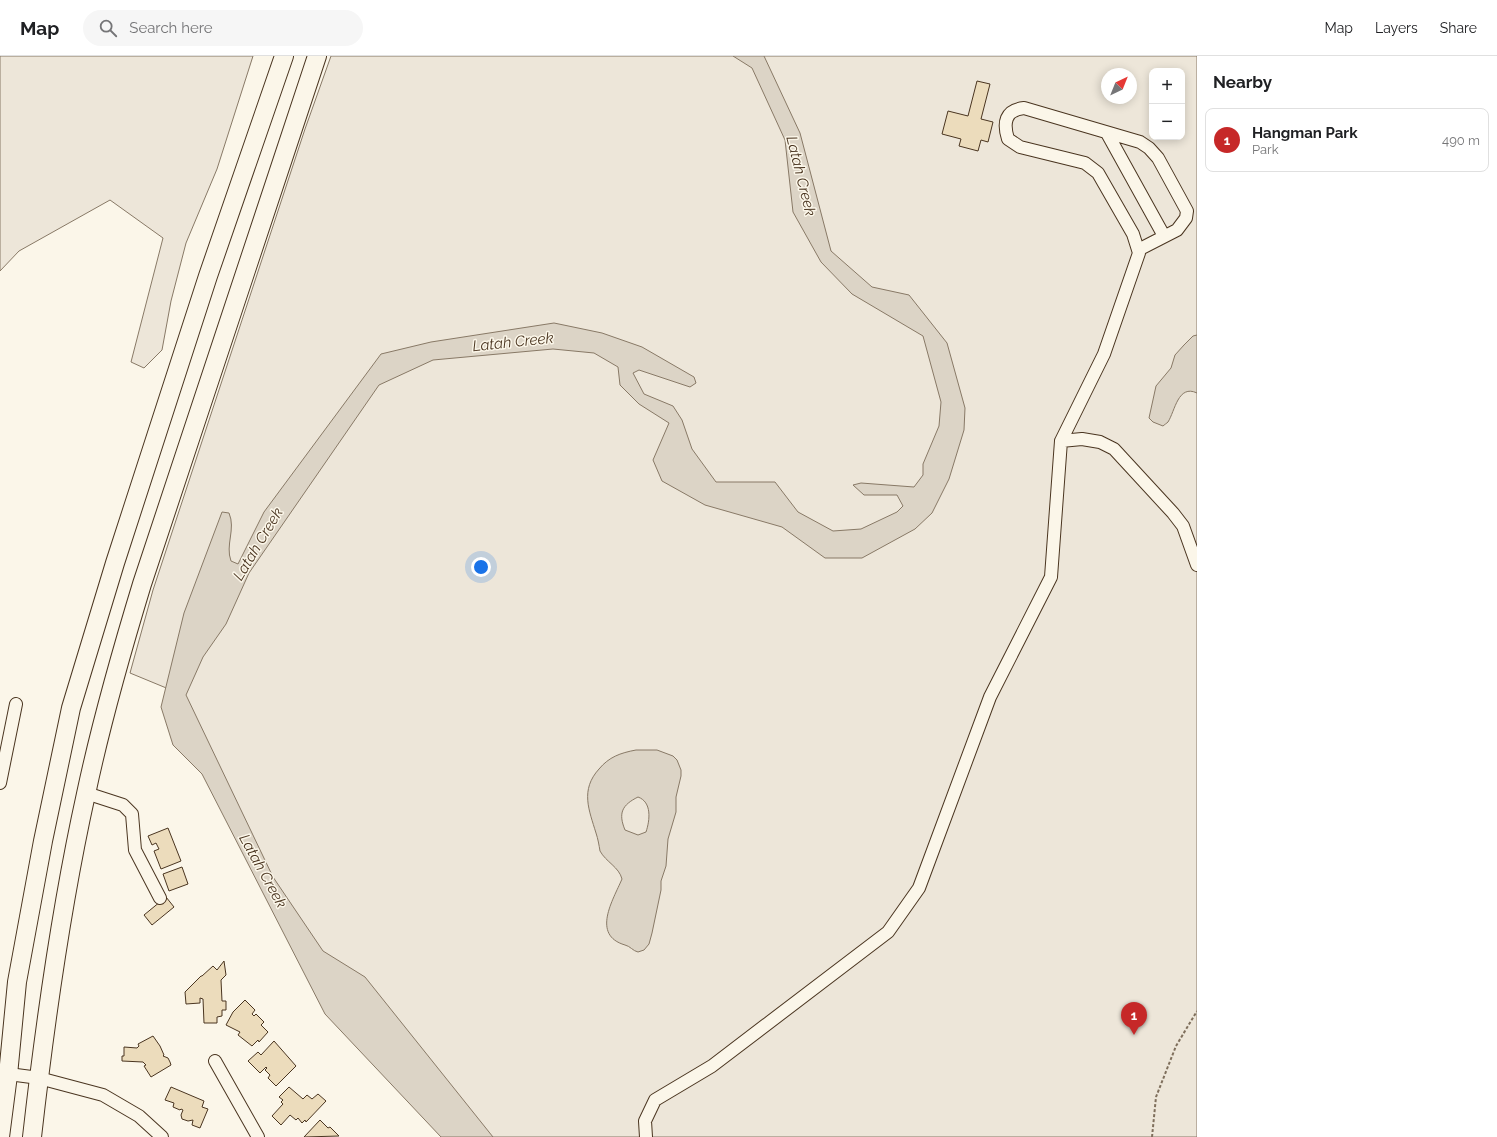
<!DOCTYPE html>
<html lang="en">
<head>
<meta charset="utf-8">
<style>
	body { margin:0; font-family:Raleway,sans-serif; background:#f6f6f6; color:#202124 }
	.controls { position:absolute; right:12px; top:12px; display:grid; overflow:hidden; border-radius:8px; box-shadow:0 2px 10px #0003 }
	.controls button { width:36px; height:36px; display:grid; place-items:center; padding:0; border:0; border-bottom:1px solid #e0e0e0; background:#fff; color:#202124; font:20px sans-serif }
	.compass { position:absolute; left:1101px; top:12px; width:36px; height:36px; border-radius:50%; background:#fff; box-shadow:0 2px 10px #0003; rotate:43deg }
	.you { position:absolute; left:481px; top:511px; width:14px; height:14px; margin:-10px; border:3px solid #fff; border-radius:50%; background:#1a73e8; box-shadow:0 0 0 6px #1a73e833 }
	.badge { display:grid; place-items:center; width:26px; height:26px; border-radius:50%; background:#c62828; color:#fff; font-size:13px; font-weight:700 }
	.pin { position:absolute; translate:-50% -33px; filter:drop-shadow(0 1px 2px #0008) }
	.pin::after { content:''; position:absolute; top:21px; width:14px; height:12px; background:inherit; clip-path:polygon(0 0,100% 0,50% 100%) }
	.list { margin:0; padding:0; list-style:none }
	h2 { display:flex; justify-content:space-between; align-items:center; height:52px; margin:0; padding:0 16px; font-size:17px }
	h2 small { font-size:13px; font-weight:400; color:#757577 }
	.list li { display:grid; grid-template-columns:26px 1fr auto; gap:12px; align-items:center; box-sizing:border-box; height:64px; margin:0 8px 8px; padding:0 8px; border:1px solid #e0e0e0; border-radius:8px }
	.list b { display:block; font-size:15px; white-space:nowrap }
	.list p { margin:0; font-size:13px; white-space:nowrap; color:#757577 }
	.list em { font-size:13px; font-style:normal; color:#757577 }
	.icon { flex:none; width:22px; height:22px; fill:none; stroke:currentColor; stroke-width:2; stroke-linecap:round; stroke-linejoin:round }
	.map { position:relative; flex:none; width:1197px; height:1081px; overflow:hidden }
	header { display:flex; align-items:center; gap:24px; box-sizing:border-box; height:56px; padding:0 20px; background:#fff; border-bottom:1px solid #e0e0e0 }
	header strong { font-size:19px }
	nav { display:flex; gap:22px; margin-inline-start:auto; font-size:14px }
	.search { width:280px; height:36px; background:#f6f6f6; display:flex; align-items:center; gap:10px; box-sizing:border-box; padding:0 14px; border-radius:22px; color:#757577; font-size:15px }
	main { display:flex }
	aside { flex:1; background:#fff }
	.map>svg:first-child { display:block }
	.green { fill:#ede6d9; stroke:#887966; fill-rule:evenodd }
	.water { fill:#dcd4c6; stroke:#887966; fill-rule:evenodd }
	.building { fill:#ecdcbc; stroke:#4a3520 }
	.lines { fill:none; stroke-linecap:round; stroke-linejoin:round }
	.minor-casing { stroke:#4a3520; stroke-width:14 }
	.highway-casing { stroke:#4a3520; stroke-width:20 }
	.path { stroke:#7f6f5c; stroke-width:2; stroke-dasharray:3 2; stroke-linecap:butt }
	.minor { stroke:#fbf6e9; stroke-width:12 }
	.highway { stroke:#fbf6e9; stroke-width:18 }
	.labels { text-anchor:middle; stroke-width:3; stroke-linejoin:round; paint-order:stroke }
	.water-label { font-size:15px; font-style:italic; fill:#4a3520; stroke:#fbf6e9 }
</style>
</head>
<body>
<header>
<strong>Map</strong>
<div class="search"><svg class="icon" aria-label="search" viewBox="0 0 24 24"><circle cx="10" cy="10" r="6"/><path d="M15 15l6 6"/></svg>Search here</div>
<nav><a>Map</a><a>Layers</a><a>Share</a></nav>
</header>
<main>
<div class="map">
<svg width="1197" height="1081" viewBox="0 0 1197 1081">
	<rect width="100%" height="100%" fill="#fbf6e9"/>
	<path class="green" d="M0 0H253L217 113 186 187 171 245 162 294 144 312 131 306 163 182 110 144 19 195 0 215Z
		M331 0H1197V1081H464L312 900 176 636 130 617 153 534 305 73ZM1152 15H1182V81H1152ZM1107 18H1131V42H1107Z"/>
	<path class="water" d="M733 0H764L800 77 831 195 872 231 909 239 947 287 965 352 964 374 949 423 932 457 915 473 862 502H825L782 471 705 449 662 425 653 404 669 367 639 348 620 329 618 311 594 297 553 293 433 304 379 329 249 517 226 568 203 601 186 639 273 821 323 895 365 921 493 1081H441L325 958 202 718 173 689 161 651 184 557 222 456 229 457C236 473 225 489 231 505L238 508 264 456 381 298 431 286 554 267 602 277 642 291 694 321 696 327 690 331 639 314 633 317 644 338 673 350 682 364 692 393 716 426H775L798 456 833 475 861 473 897 456 903 450 897 439H864L853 429 861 427 914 431 923 419V408L939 370 941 346 923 280 852 238 821 206 793 156 785 84 752 12Z
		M1197 279V337C1178 328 1175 355 1168 366 1167 367 1164 369 1163 370L1153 366 1149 362 1156 330 1171 312 1175 299 1184 289 1193 280Z
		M636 694H657L673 700 677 704 681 714V720L676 741V756L668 783 666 810 661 825V834L652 877 649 888 644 894 638 896C633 895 630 890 625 889 591 879 613 844 622 823 619 811 606 806 600 795 599 789 598 783 596 777 589 754 580 734 599 713 609 701 620 697 636 694ZM638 741C652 746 650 764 646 776L638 779 625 774C618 757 622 749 638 741Z"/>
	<path class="building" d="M977 25 990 28 981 63 993 66 988 86 981 84 978 95 959 90 961 83 942 78 948 55 968 60Z
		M168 772 181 805 161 813 154 795 159 793 156 787 152 789 148 780Z
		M182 811 188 828 169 835 163 818Z
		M166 841 174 851 152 869 144 859Z
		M224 905 226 919 221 924 222 945H226V954H222V960L217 961V967H204L203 943 200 942V947L186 948 185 936 201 920H202L213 910 217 914Z
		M245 944 255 954 252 958 254 960 256 958 264 966 261 969 268 976 259 986 258 984 252 990 238 979 240 976 226 969 233 956Z
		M153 980 160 990 164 999 163 1000 168 1002 170 1006 171 1009 151 1021 144 1010 146 1009 143 1006 122 1005V1000H124V991L137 992 139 990 138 988Z
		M274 985 296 1010 276 1030 268 1022 270 1019 265 1014 267 1012 266 1011 260 1017 248 1005 258 996 261 999Z
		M171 1031 204 1045 202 1051 208 1053 200 1072 192 1069 193 1064 188 1065 182 1063 181 1059 183 1054 181 1053 180 1054 173 1051 174 1047 165 1044Z
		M289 1031 303 1043 307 1039 312 1043 318 1038 326 1045 306 1066 305 1064 302 1067 298 1062 296 1064 290 1059 281 1069 272 1060 283 1048 281 1046 283 1044 279 1041Z
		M320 1064 328 1072 330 1071 339 1080 304 1081Z"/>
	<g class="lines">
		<g class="minor-casing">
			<path id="minor" d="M1107 77 1164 180
				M1061 385 1082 383 1100 386 1114 393 1173 457 1183 470 1197 509
				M0 727 16 648
				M86 737 123 749 132 758 135 794 160 842
				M215 1005 258 1081
				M1 1017 39 1022 103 1039 139 1060 162 1081
				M646 1081 645 1065 655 1044 712 1010 888 876 919 832 990 641 1051 521 1061 385 1104 298 1139 197 1133 178 1098 117 1085 107 1020 91 1008 83C1003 67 1005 54 1024 52L1140 86 1149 92 1158 102 1187 155 1186 162 1177 174 1138 194"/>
		</g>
		<g class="highway-casing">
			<path id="highway" d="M0 1081 8 1019 17 926 43 785 71 652 115 507 208 220 284 0
				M32 1081C45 966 61 851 86 738 101 667 121 597 142 528L317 0"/>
		</g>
		<path class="path" d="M1152 1081 1156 1041 1176 990 1197 955"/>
		<use href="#minor" class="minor"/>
		<use href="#highway" class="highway"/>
	</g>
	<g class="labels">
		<g class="water-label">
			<text transform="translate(801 120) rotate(76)" y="5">Latah Creek</text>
			<text transform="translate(513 286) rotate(-6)" y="5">Latah Creek</text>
			<text transform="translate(258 488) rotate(-59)" y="5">Latah Creek</text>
			<text transform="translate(263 815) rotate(61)" y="5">Latah Creek</text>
		</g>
	</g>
</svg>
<div class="controls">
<button>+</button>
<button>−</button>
</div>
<svg class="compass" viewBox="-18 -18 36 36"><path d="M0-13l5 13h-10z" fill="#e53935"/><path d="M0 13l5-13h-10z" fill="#757577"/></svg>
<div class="you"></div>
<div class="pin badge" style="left:1134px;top:979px">1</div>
</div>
<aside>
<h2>Nearby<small></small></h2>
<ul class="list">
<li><span class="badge">1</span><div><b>Hangman Park</b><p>Park</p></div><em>490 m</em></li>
</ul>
</aside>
</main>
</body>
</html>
